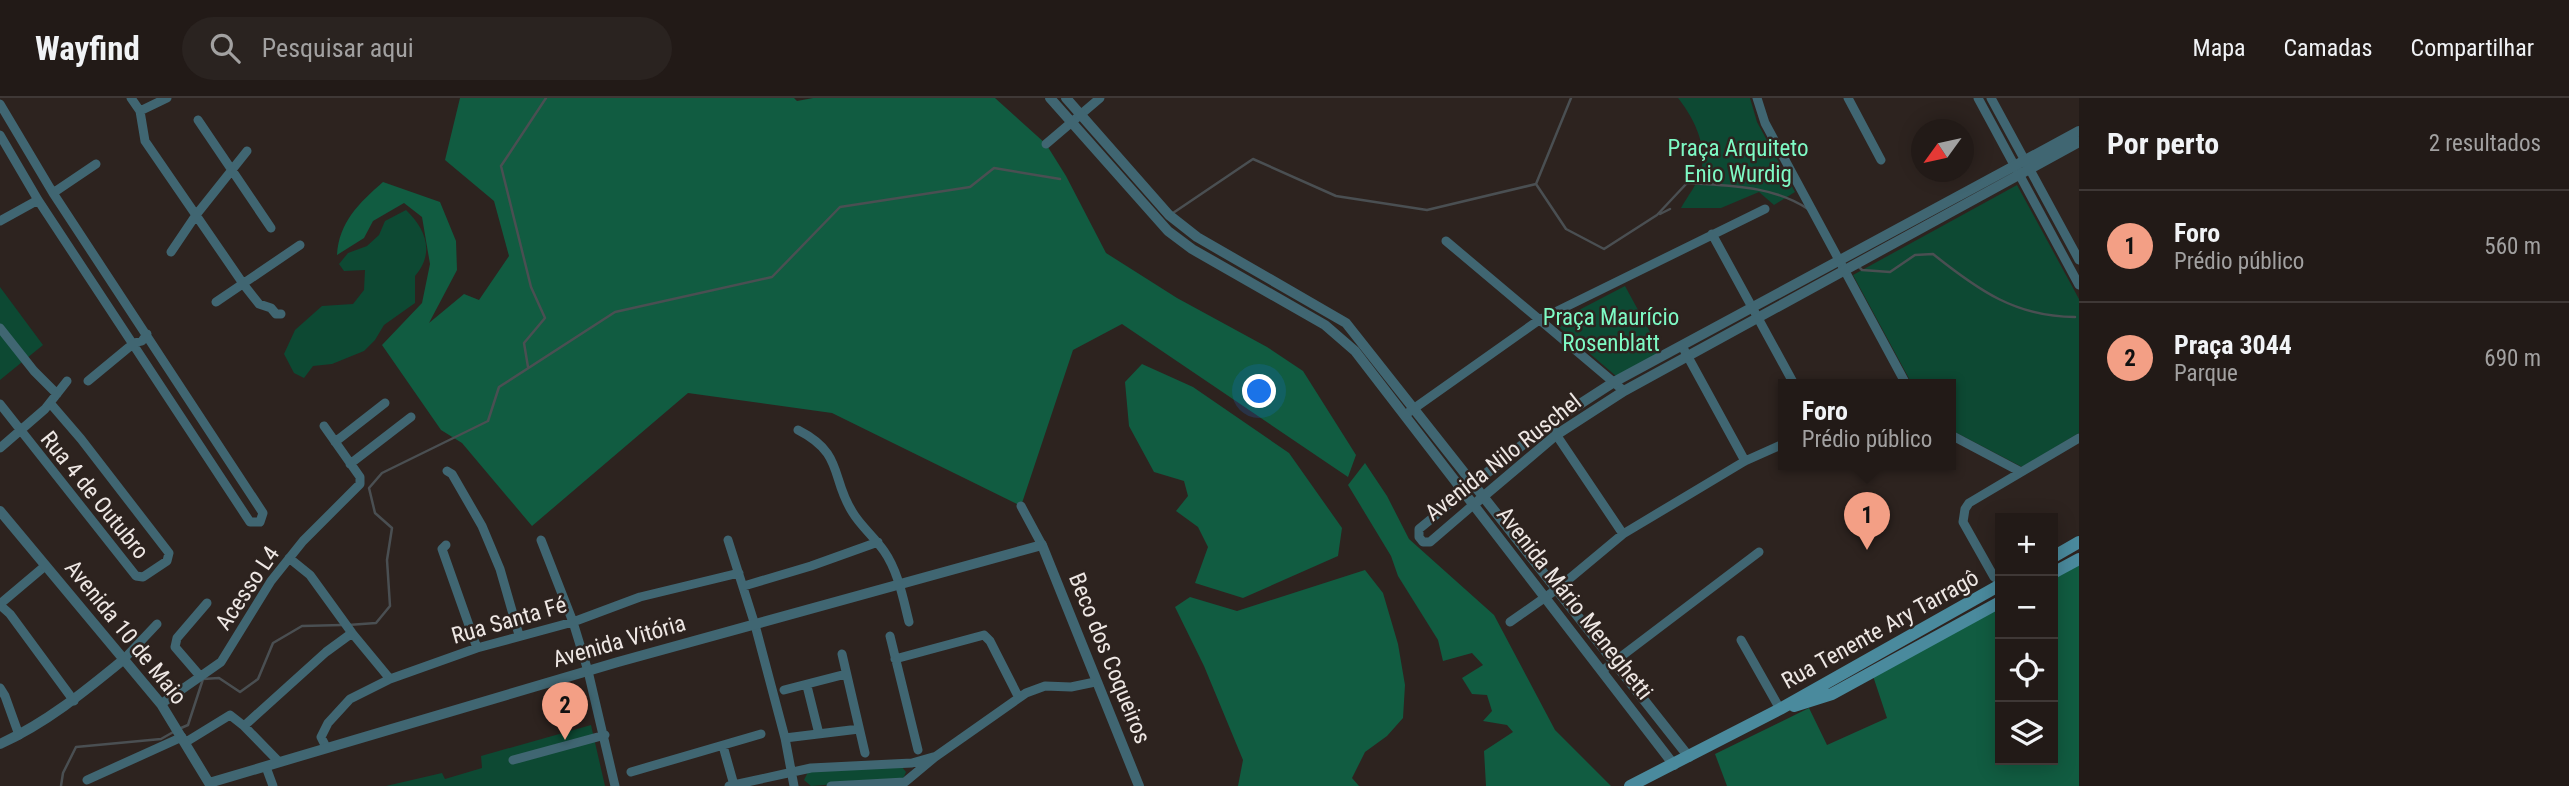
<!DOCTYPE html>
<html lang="pt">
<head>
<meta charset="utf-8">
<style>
	body { margin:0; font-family:"Roboto Condensed",sans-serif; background:#2a2320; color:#f1f3f6 }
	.controls { position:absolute; right:21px; bottom:21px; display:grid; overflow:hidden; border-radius:0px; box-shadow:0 4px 18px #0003 }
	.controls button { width:63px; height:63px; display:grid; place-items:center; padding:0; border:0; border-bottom:2px solid #3f3836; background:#221a17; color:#f1f3f6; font:35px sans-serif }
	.compass { position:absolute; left:1911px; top:21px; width:63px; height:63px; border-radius:50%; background:#221a17; box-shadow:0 4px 18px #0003; rotate:237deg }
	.you { position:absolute; left:1260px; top:294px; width:24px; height:24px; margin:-18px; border:5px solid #fff; border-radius:50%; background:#1a73e8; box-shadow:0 0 0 10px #1a73e833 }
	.badge { display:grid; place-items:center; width:46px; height:46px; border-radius:50%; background:#f39f85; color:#111; font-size:23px; font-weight:700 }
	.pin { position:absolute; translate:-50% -58px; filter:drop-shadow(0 2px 4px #0008) }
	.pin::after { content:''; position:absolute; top:37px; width:24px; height:21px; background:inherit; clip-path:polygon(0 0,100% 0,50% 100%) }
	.popup { position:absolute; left:1778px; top:281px; width:178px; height:91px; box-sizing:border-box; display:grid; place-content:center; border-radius:0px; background:#221a17; filter:drop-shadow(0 2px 5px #0005); font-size:23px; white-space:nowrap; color:#a2a1a1 }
	.popup b { font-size:26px; color:#f1f3f6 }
	.popup::after { content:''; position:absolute; left:50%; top:100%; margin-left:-14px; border:14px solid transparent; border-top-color:#221a17 }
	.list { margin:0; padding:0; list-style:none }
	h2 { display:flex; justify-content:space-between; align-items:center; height:91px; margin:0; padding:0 28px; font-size:30px }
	h2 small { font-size:23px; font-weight:400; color:#a2a1a1 }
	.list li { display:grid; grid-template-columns:46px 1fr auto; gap:21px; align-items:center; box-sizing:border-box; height:112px; padding:0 28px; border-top:2px solid #3f3836 }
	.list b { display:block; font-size:26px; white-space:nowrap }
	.list p { margin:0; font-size:23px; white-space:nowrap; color:#a2a1a1 }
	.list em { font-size:23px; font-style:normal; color:#a2a1a1 }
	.icon { flex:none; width:38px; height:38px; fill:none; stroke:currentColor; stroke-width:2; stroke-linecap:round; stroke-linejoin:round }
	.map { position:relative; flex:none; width:2079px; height:688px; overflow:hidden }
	header { display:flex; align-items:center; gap:42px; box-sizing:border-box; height:98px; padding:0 35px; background:#221a17; border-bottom:2px solid #3f3836 }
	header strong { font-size:33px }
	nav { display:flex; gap:38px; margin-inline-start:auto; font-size:24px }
	.search { width:490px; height:63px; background:#2a2320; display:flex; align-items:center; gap:18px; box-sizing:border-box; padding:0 24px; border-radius:38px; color:#a2a1a1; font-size:26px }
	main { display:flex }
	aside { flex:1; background:#221a17 }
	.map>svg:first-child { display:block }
	.green { fill:#0d4933 }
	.forest { fill:#115c41 }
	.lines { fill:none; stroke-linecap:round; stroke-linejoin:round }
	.stream { stroke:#4a4f52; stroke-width:2.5 }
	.minor { stroke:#406672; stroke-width:9 }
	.tertiary { stroke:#406672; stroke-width:10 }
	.secondary { stroke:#4a8a9d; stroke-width:12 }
	.labels { text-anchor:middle; stroke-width:5; stroke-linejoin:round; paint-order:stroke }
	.park-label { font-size:23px; fill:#7efac5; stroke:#2d231f }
	.street-label { font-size:23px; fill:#eee7e4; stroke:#2d231f }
</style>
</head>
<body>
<header>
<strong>Wayfind</strong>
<div class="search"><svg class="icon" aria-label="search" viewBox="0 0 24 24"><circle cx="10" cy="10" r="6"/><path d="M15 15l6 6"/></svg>Pesquisar aqui</div>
<nav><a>Mapa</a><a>Camadas</a><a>Compartilhar</a></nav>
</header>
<main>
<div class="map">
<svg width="2079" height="688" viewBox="0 0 2079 688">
	<rect width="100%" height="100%" fill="#2d231f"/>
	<path class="green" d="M1678 0H1750L1757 24 1795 94 1774 107 1759 94 1721 110H1681C1687 99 1696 88 1700 76 1709 50 1694 20 1678 0Z
		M2017 87 2079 201V335L2022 369 1951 332V286H1912L1853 177Z
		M406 112C426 131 435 155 415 178V205L384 227 375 242 364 253 332 266 313 268 304 280 294 275 284 256 295 232 322 208 353 206 364 192 365 172 344 173 339 166 348 155 367 148 379 137 385 123Z
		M1625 188 1661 254 1616 278 1554 225Z
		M0 189 43 247 0 282Z
		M591 627 605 688H386L442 675 445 681 482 670 481 658Z
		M902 669 906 674 903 681 811 688 804 682 808 674Z"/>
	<path class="forest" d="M460 0H794L797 3 813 0H995L1046 46 1066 78 1106 155 1177 200 1267 249 1303 273 1356 357 1348 379 1122 226 1073 252 1021 408 832 315 688 295 532 428 462 345 441 332 382 247 422 205 430 166 422 119 404 105 373 123 364 140 337 157C339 124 359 105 383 84L440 104 456 143 457 172 429 225 464 196 479 202 509 158 494 103 445 62Z
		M1142 266 1193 289 1289 355 1342 430 1338 458 1243 500 1195 485 1208 449 1198 429 1176 413 1188 398 1184 383 1154 374 1129 328 1125 284Z
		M1365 365 1387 398 1409 441 1494 517 1555 632 1611 688H1486L1484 653 1513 634 1507 627 1483 623 1492 613 1487 597 1472 596 1462 580 1483 567 1472 555 1443 563 1438 542 1398 478 1391 458 1348 387Z
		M2079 458V688H1727L1715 656 1809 610 1827 647 1887 620 1871 572 2000 501V662H2053V472Z
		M1365 472 1383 495 1398 546 1405 587 1403 620 1387 638 1365 654 1352 680 1359 688H1238L1243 662 1204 568 1175 509 1190 499 1237 513Z"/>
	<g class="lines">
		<path class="stream" d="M1536 86 1566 131 1604 151 1657 117 1687 85C1728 88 1772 87 1808 111
			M1536 86 1571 0
			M1173 115 1253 61 1336 98 1427 112 1536 86
			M1660 116 1670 111
			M1859 169 1862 172 1890 174 1915 157 1933 156C1978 192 2016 219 2075 219
			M528 269 524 245 545 220 531 189 501 68 546 0
			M348 527 376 525 390 508 387 462 392 430 375 415 369 390 382 375 488 323 499 289 615 214 772 179 840 109 970 89 994 70 1060 81
			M181 630 188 627 203 581 219 580 240 594 258 581 273 545 302 528 342 527
			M61 688 63 675 76 649 161 641 175 633"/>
		<path class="minor" d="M131 0 140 13 145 43 244 187 259 206 271 210 276 216H281
			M1757 0 1765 25 1906 286
			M1848 0 1881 62
			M1978 0 2079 187
			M1991 0 2079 162
			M0 6 53 95 263 415 260 424H250L38 102 0 37
			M140 13 167 0
			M198 22 271 130
			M1046 46 1100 0
			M53 95 96 66
			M0 123 38 102
			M1712 136 1794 286
			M1446 143 1624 293
			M171 154 196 117 247 53
			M216 204 300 147
			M0 230 34 273 57 296
			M1682 248 1745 363
			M88 283 134 245 142 243 147 236
			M0 306 136 478 143 479 167 463 169 455 81 341 50 305
			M1409 314 1539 222 1765 111
			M1549 326 1623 436
			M798 332C845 356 830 380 853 415 860 427 875 440 884 453 898 473 903 500 909 524
			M1951 337 2021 374
			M335 344 385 305
			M0 350 45 311 67 283
			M350 366 411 319
			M447 373 452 376 482 428 500 471 519 537
			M1464 394 1419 431V439L1423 444H1430L1473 407
			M1021 408 1042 447
			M541 442 573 524 588 573 615 688
			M728 442 755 527 785 640 794 688
			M446 447 442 451 477 550
			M289 460 310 477 352 535 390 581
			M2000 483 1994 479 1963 424 1965 411 1969 405 2079 340
			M744 488 811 468 878 444
			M0 506 45 468
			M0 507 10 516 74 603
			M1510 524 1557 491 1623 436 1745 363 1783 346
			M890 538 918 652
			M1741 542 1780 611
			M842 556 865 655
			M895 561 984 537 990 543 1019 600
			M123 562 157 526
			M1602 573 1759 454
			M200 578 175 549 177 540 207 505
			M807 588 819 636
			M0 590 5 598 19 637
			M784 592 846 576
			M161 606 221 564 271 483 303 443 360 386V379L324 328
			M244 628 326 554 352 535
			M785 640 859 631
			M186 644 230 617 244 628 279 664
			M723 648 734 687
			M326 649 321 639 328 625 350 601 390 581 477 550 573 524 640 499 739 475
			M513 662 605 637
			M266 669 273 688
			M631 674 761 636
			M87 682 182 639
			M729 688 811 670 912 665 933 659
			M831 688 905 684 935 659 1026 595 1045 588 1071 589 1095 584"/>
		<path class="tertiary" d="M1050 0 1168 133 1192 151 1325 227 1355 253 1674 667
			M1066 0 1169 117 1197 139 1346 225 1689 659
			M1469 389 1549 326 1614 284 2079 33
			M1478 403 1556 337 1624 293 2079 44
			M0 413 161 606 209 685 618 564 1042 447 1139 688
			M0 646C46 625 84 594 123 562"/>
		<path class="secondary" d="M2053 459 2079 444
			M2053 475 2079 461
			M1794 608 1832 596 2000 504
			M1630 688 1780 611 2000 487"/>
	</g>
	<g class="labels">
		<g class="park-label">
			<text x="1738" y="58">Praça Arquiteto<tspan x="1738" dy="26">Enio Wurdig</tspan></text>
			<text x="1611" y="227">Praça Maurício<tspan x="1611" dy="26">Rosenblatt</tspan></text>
		</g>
		<g class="street-label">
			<text transform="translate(1503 359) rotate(-38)" y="8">Avenida Nilo Ruschel</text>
			<text transform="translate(95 397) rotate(51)" y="8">Rua 4 de Outubro</text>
			<text transform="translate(247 490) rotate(-56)" y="8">Acesso L4</text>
			<text transform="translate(1575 505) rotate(52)" y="8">Avenida Mário Meneghetti</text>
			<text transform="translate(509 522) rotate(-16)" y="8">Rua Santa Fé</text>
			<text transform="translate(1880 531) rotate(-29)" y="8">Rua Tenente Ary Tarragô</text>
			<text transform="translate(126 534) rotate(51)" y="8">Avenida 10 de Maio</text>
			<text transform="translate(619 543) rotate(-16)" y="8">Avenida Vitória</text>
			<text transform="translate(1110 560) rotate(68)" y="8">Beco dos Coqueiros</text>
		</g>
	</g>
</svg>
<div class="controls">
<button>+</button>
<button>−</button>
<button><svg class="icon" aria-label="locate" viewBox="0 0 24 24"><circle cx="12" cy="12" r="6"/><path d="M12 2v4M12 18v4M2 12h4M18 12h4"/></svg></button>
<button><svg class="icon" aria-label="layers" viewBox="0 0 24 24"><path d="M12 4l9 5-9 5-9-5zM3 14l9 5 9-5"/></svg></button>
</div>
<svg class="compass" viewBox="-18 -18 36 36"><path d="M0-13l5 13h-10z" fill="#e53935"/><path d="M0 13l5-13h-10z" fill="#a2a1a1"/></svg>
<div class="you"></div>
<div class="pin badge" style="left:1867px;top:452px">1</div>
<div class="popup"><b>Foro</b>Prédio público</div>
<div class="pin badge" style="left:565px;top:642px">2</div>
</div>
<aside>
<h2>Por perto<small>2 resultados</small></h2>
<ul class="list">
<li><span class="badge">1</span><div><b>Foro</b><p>Prédio público</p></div><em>560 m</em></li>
<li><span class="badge">2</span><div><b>Praça 3044</b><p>Parque</p></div><em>690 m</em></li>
</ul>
</aside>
</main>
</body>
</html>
